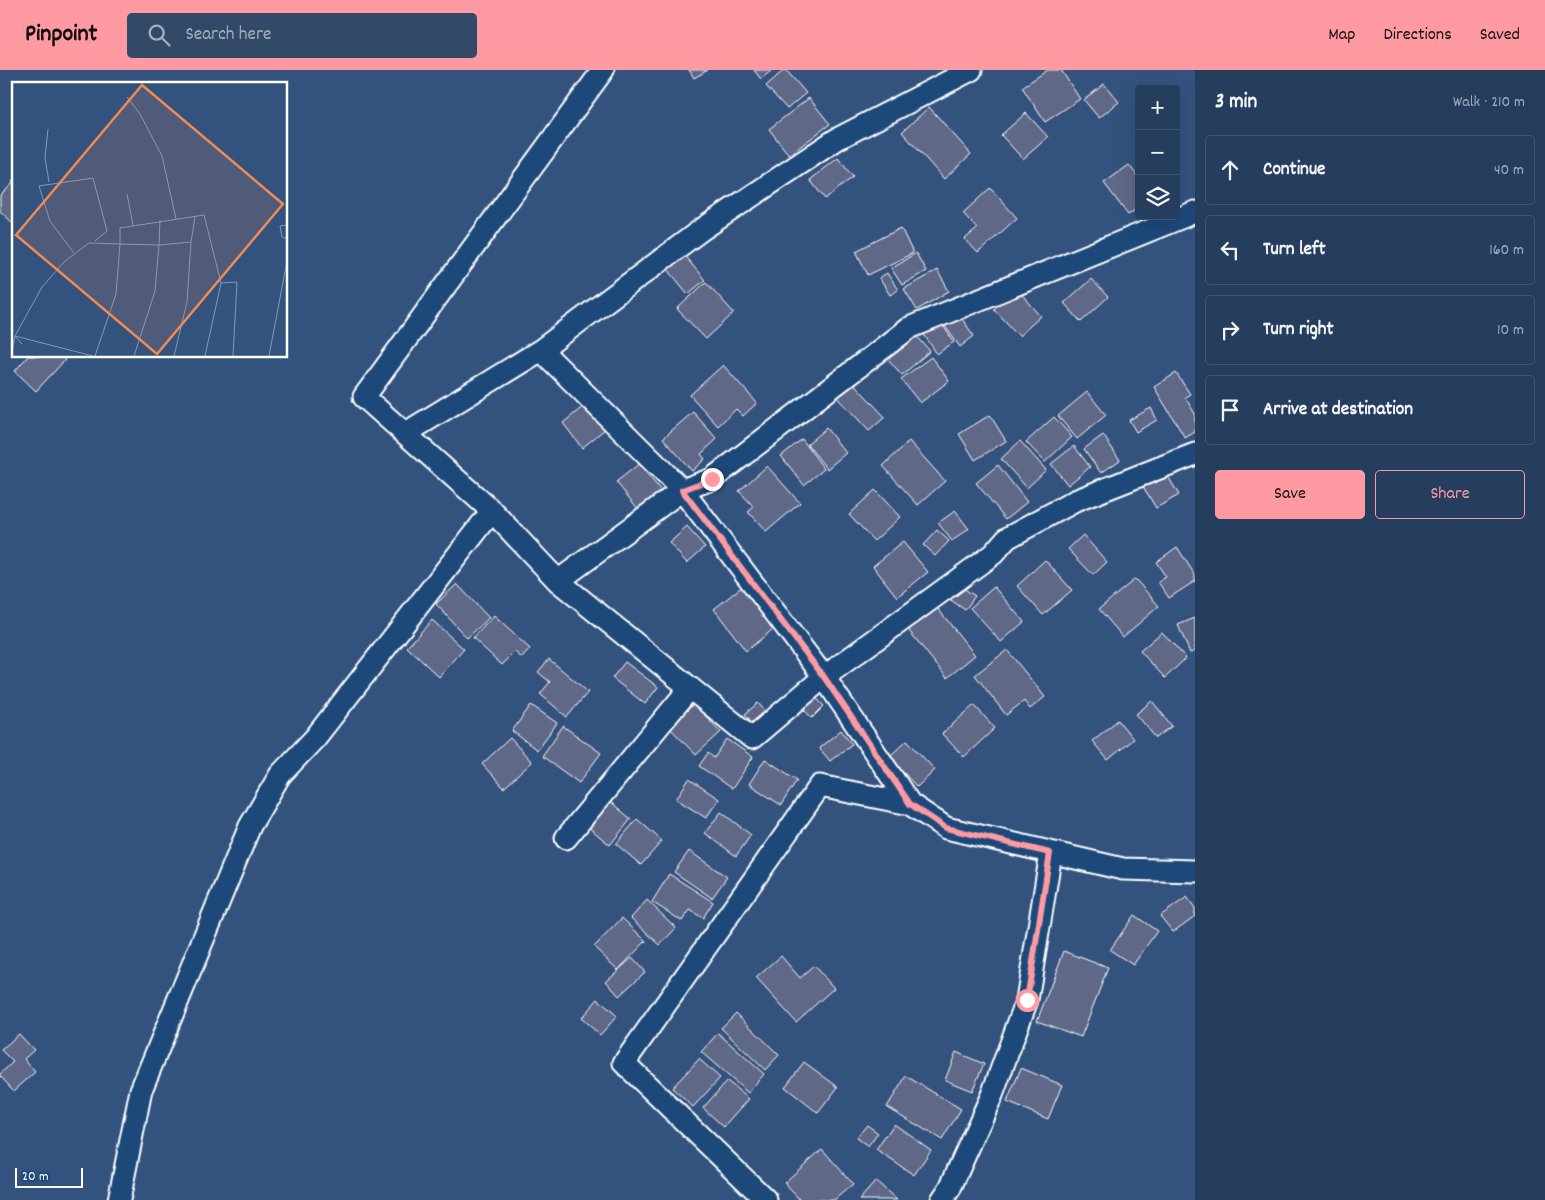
<!DOCTYPE html>
<html lang="en">
<head>
<meta charset="utf-8">
<style>
	body { margin:0; font-family:Dekko,sans-serif; background:#324967; color:#f1f3f6 }
	.controls { position:absolute; right:15px; top:15px; display:grid; overflow:hidden; border-radius:5px; box-shadow:0 5px 20px #0002 }
	.controls button { width:45px; height:45px; display:grid; place-items:center; padding:0; border:0; border-bottom:1px solid #425773; background:#263e5e; color:#f1f3f6; font:25px sans-serif }
	.scale { position:absolute; left:15px; bottom:12px; width:68px; box-sizing:border-box; padding-left:5px; border:2px solid #fff; border-top:0; font-size:14px; line-height:18px; white-space:nowrap; color:#fff; -webkit-text-stroke:4px #1f4a7a; paint-order:stroke }
	.stop { position:absolute; width:15px; height:15px; margin:-11px; border:4px solid #ff9aa2; border-radius:50%; background:#fff }
	.stop.end { background:#ff9aa2; border-color:#fff; box-shadow:0 1px 5px #0008 }
	.list { margin:0; padding:0; list-style:none }
	h2 { display:flex; justify-content:space-between; align-items:center; height:65px; margin:0; padding:0 20px; font-size:21px }
	h2 small { font-size:16px; font-weight:400; color:#a4aebc }
	.list li { display:grid; grid-template-columns:32px 1fr auto; gap:15px; align-items:center; box-sizing:border-box; height:70px; margin:0 10px 10px; padding:0 10px; border:1px solid #425773; border-radius:5px }
	.list b { display:block; font-size:19px; white-space:nowrap }
	.list em { font-size:16px; font-style:normal; color:#a4aebc }
	.actions { display:flex; gap:10px; padding:15px 20px }
	.actions a { flex:1; padding:11px 0; border:1px solid #ff9aa2; border-radius:5px; text-align:center; font-size:18px; color:#ff9aa2 }
	.actions .main { background:#ff9aa2; color:#111 }
	.icon { flex:none; width:28px; height:28px; fill:none; stroke:currentColor; stroke-width:2; stroke-linecap:round; stroke-linejoin:round }
	.map { position:relative; flex:none; width:1195px; height:1130px; overflow:hidden }
	header { display:flex; align-items:center; gap:30px; box-sizing:border-box; height:70px; padding:0 25px; background:#ff9aa2; color:#111 }
	header strong { font-size:24px }
	nav { display:flex; gap:28px; margin-inline-start:auto; font-size:18px }
	.search { width:350px; height:45px; background:#324967; display:flex; align-items:center; gap:12px; box-sizing:border-box; padding:0 18px; border-radius:5px; color:#a4aebc; font-size:19px }
	main { display:flex }
	aside { flex:1; background:#263e5e }
	.map>svg:first-child { display:block }
	.building { fill:#616887; stroke:#fff }
	.lines { fill:none; stroke-linecap:round; stroke-linejoin:round }
	.minor-casing { stroke:#fff; stroke-width:25 }
	.minor { stroke:#1f4a7a; stroke-width:21 }
	.route { stroke:#ff9aa2; stroke-width:6 }
	.inset-road { fill:none; stroke:#8598b2; stroke-width:1 }
	.view { fill:#ef8b55; fill-opacity:0.15; stroke:#ef8b55; stroke-width:2.5 }
	.inset-edge { fill:none; stroke:#fff; stroke-width:2.5 }
</style>
</head>
<body>
<header>
<strong>Pinpoint</strong>
<div class="search"><svg class="icon" aria-label="search" viewBox="0 0 24 24"><circle cx="10" cy="10" r="6"/><path d="M15 15l6 6"/></svg>Search here</div>
<nav><a>Map</a><a>Directions</a><a>Saved</a></nav>
</header>
<main>
<div class="map">
<svg width="1195" height="1130" viewBox="0 0 1195 1130">
	<rect width="100%" height="100%" fill="#33537e"/>
	<filter id="ink" filterUnits="userSpaceOnUse"><feTurbulence type="fractalNoise" baseFrequency=".02" numOctaves="2"/><feDisplacementMap in="SourceGraphic" scale="10" xChannelSelector="R" yChannelSelector="G"/><feConvolveMatrix kernelMatrix="1 2 1 2 8 2 1 2 1" color-interpolation-filters="sRGB"/></filter>
	<g filter="url(#ink)">
		<path class="building" d="M689 0H708L694 8Z
			M754 0H772L761 9Z
			M784 0H786L806 23 787 39 766 16Z
			M1048 0H1061L1080 29 1045 52 1022 17Z
			M1104 14 1119 32 1099 48 1084 30Z
			M809 28 830 54 789 85 769 59Z
			M929 37 971 84 944 109 902 62Z
			M1026 43 1048 67 1023 89 1001 65Z
			M838 88 853 107 825 129 810 110Z
			M1129 95 1139 108V137L1128 145 1104 113Z
			M14 109V154L0 141V126L13 113 12 111Z
			M990 118 1017 148 978 183 965 169 977 159 963 143Z
			M901 158 913 183 868 205 856 181Z
			M682 183 705 210 688 224 666 197Z
			M916 183 926 201 902 215 891 198Z
			M937 200 949 221 917 240 904 219Z
			M887 203 898 220 890 225 879 208Z
			M1091 209 1108 227 1081 252 1064 233Z
			M706 212 734 243 706 269 677 239Z
			M1016 218 1041 246 1019 266 994 239Z
			M936 245 954 272 937 284 919 257Z
			M960 246 974 266 960 277 945 256Z
			M908 256 930 281 902 305 880 280Z
			M28 286H61L65 290 36 321 15 301Z
			M931 287 949 311 920 333 901 309Z
			M723 295 757 333 743 346 736 339 718 356 690 325Z
			M1176 303 1190 324 1185 327 1195 344V362L1185 368 1154 317Z
			M845 304 885 347 869 361 830 319Z
			M1087 322 1106 345 1077 369 1058 346Z
			M585 335 605 359 582 378 563 353Z
			M1151 338 1157 350 1136 362 1129 350Z
			M693 342 717 369 701 384 705 389 692 401 663 368Z
			M990 345 1006 371 975 390 959 364Z
			M1054 347 1072 367 1045 392 1026 372Z
			M826 358 846 383 827 399 807 374Z
			M1103 365 1120 390 1101 403 1084 379Z
			M802 369 824 399 804 415 781 386Z
			M909 371 945 411 918 435 883 396Z
			M1020 371 1046 400 1027 418 1001 389Z
			M1074 376 1090 397 1068 415 1051 394Z
			M639 394 662 422 639 440 616 412Z
			M998 395 1027 432 1006 449 976 413Z
			M767 396 800 433 766 462 748 442 754 437 739 421Z
			M1135 403H1166L1179 425 1156 438Z
			M875 420 900 447 874 471 849 444Z
			M955 441 969 459 952 471 938 453Z
			M687 457 705 477 687 493 669 473Z
			M937 460 949 471 935 486 923 475Z
			M1083 465 1107 492 1093 505 1068 479Z
			M903 472 928 502 897 527 873 496Z
			M1177 477 1195 505V511L1169 528 1158 512 1166 507 1156 492Z
			M1045 490 1072 520 1043 545 1017 516Z
			M1135 509 1159 536 1123 567 1099 539Z
			M749 511 782 552 746 581 714 539Z
			M954 512 975 526 965 540 945 526Z
			M457 514 489 548 467 568 436 534Z
			M994 517 1024 552 1001 572 970 538Z
			M934 534 975 585 947 608 906 557Z
			M494 546 530 579 522 588 515 582 502 595 473 568Z
			M1195 548V581L1190 583 1178 555Z
			M432 550 464 579 439 607 407 577Z
			M1162 562 1186 588 1165 608 1140 581Z
			M1007 580 1045 627 1030 639 1024 631 1006 645 975 605Z
			M549 589 588 622 567 647 540 624 550 612 538 602Z
			M625 592 658 617 645 634 612 608Z
			M810 621 824 636 812 648 797 633Z
			M1152 631 1172 656 1156 668 1136 644Z
			M758 633 767 643 754 655 745 644Z
			M694 634 721 662 696 685 669 657Z
			M531 635 557 653 537 680 512 661Z
			M974 635 995 658 964 687 942 664Z
			M1118 650 1133 669 1108 690 1092 671Z
			M563 656 601 683 579 713 542 686Z
			M841 660 852 674 830 691 819 678Z
			M510 668 532 692 504 718 482 694Z
			M727 669 753 687 732 719 699 696 708 683 714 688Z
			M907 670 935 700 917 717 889 687Z
			M765 689 797 710 781 735 749 714Z
			M689 709 719 729 706 748 676 729Z
			M607 729 631 749 610 775 586 755Z
			M721 742 751 765 736 786 705 763Z
			M637 749 662 771 641 795 616 774Z
			M689 781 727 807 712 828 674 802Z
			M669 804 713 832 703 848 690 840 682 851 652 832Z
			M1187 827 1195 838V846L1173 862 1160 846Z
			M647 830 676 858 660 875 631 848Z
			M1134 845 1157 861 1133 895 1110 880Z
			M622 848 646 871 618 900 594 877Z
			M1064 881 1108 898 1081 967 1037 951Z
			M781 886 800 908 814 896 834 918 796 952 756 908Z
			M632 888 645 902 619 926 606 911Z
			M598 929 617 946 600 965 581 948Z
			M736 943 779 985 765 1000 721 958Z
			M718 963 764 1004 748 1023 701 982Z
			M19 964 34 980 24 989 35 1002 14 1021 0 1006V1004L13 992 1 980Z
			M956 982 984 994 972 1021 945 1010Z
			M699 989 720 1008 693 1037 672 1018Z
			M804 992 838 1017 818 1043 785 1017Z
			M1021 998 1062 1015 1048 1049 1007 1032Z
			M906 1006 961 1039 942 1070 887 1037Z
			M727 1011 749 1029 724 1057 703 1038Z
			M894 1054 931 1080 914 1105 876 1080Z
			M867 1055 878 1063 868 1077 856 1068Z
			M822 1079 853 1114 834 1130H800L784 1113Z
			M876 1111 897 1130H859Z"/>
		<g class="lines">
			<g class="minor-casing">
				<path id="minor" d="M603 0 364 327 492 441 558 511 752 668 824 607 910 734 946 758 1123 799 1195 801
					M541 280 701 160 837 69 971 0
					M406 363 541 280 682 420 712 409 909 258 1195 142
					M558 511 682 420 824 607 993 484 1007 468 1075 431 1195 384
					M566 768 690 618
					M119 1130 141 1020 250 756 280 705 315 668 492 441
					M766 1130 624 993 820 716 910 734
					M942 1130 950 1118 992 1025 1027 930 1051 783"/>
			</g>
			<use href="#minor" class="minor"/>
		</g>
	</g>
	<g class="lines" filter="url(#ink)">
		<path class="route" d="M712 409 682 420 824 607 910 734 946 758 1050 783 1027 930"/>
	</g>
	<g transform="translate(12 12)">
		<rect width="275" height="275" fill="#33537e"/>
		<path class="inset-road" d="M115 15 128 32 150 74 164 137M36 47 33 76 37 100M115 112 121 143M275 143 268 144 270 155 275 157M62 171 38 139 27 104 81 96 95 149 83 159M10 262 3 254 30 205 53 179 77 161 108 162V146L192 133 209 201 225 200 221 274M0 271 3 254 81 274M83 274 104 212 108 162 147 163 148 138M122 274 143 209 147 163 179 160 183 135M162 274 175 220 179 160M193 274 209 201M257 274 275 179"/>
		<path class="view" d="M130 3 271 122 145 272 4 153Z"/>
		<rect width="275" height="275" class="inset-edge"/>
	</g>
</svg>
<div class="controls">
<button>+</button>
<button>−</button>
<button><svg class="icon" aria-label="layers" viewBox="0 0 24 24"><path d="M12 4l9 5-9 5-9-5zM3 14l9 5 9-5"/></svg></button>
</div>
<div class="scale">20 m</div>
<div class="stop" style="left:1027px;top:930px"></div>
<div class="stop end" style="left:712px;top:409px"></div>
</div>
<aside>
<h2>3 min<small>Walk · 210 m</small></h2>
<ul class="list">
<li><svg class="icon" aria-label="ahead" viewBox="0 0 24 24"><path d="M12 20V5M6 11l6-6 6 6"/></svg><div><b>Continue</b></div><em>40 m</em></li>
<li><svg class="icon" aria-label="left" viewBox="0 0 24 24"><path d="M17 20v-9H6M10 6l-5 5 5 5"/></svg><div><b>Turn left</b></div><em>160 m</em></li>
<li><svg class="icon" aria-label="right" viewBox="0 0 24 24"><path d="M7 20v-9h11M14 6l5 5-5 5"/></svg><div><b>Turn right</b></div><em>10 m</em></li>
<li><svg class="icon" aria-label="arrive" viewBox="0 0 24 24"><path d="M6 21V4h12l-3 4 3 4H6"/></svg><div><b>Arrive at destination</b></div></li>
</ul>
<div class="actions"><a class="main">Save</a><a>Share</a></div>
</aside>
</main>
</body>
</html>
